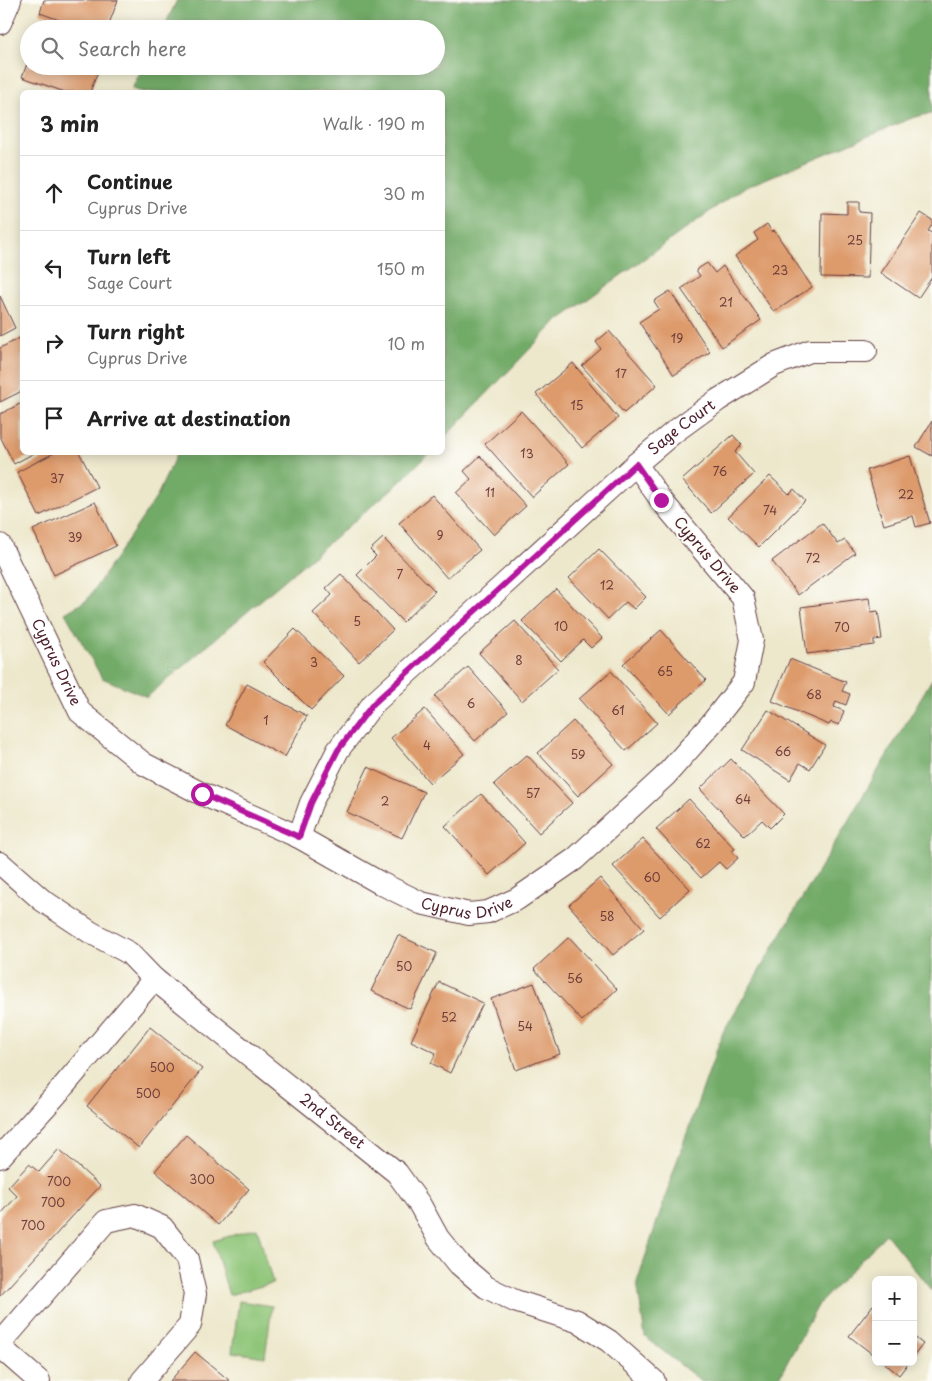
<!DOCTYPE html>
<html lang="en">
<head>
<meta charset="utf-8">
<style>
	body { margin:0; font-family:"Playpen Sans",sans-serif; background:#f6f6f6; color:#222 }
	.controls { position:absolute; right:15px; bottom:15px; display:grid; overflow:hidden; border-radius:8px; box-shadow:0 2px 12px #0003 }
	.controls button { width:45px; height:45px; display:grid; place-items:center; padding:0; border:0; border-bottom:1px solid #e0e0e0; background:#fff; color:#222; font:25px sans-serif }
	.stop { position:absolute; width:15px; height:15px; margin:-11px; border:4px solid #b5179e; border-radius:50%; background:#fff }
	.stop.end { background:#b5179e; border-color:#fff; box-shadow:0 1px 5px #0008 }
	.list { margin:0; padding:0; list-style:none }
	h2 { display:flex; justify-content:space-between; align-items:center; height:65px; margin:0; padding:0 20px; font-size:21px }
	h2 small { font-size:16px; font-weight:400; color:#767676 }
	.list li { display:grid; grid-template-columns:32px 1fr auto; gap:15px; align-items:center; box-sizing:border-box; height:75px; padding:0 20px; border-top:1px solid #e0e0e0 }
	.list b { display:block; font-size:19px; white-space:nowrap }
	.list p { margin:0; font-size:16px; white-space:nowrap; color:#767676 }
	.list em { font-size:16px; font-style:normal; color:#767676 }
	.icon { flex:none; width:28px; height:28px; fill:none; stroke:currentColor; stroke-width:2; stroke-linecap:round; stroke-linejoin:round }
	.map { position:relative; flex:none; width:932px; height:1381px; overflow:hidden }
	.search { position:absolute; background:#fff; box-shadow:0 2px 12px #0003; left:20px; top:20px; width:425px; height:55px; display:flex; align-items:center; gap:12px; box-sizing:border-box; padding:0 18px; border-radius:28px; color:#767676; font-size:19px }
	.panel { position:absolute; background:#fff; box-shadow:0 2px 12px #0003; left:20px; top:90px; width:425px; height:365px; border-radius:8px }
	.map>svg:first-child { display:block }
	.green { fill:#8ec578; stroke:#6c7252 }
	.forest { fill:#72aa68; stroke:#5e644a }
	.building { fill:#dd9a6b }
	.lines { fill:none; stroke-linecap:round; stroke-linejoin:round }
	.minor-casing { stroke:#623d43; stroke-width:24 }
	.minor { stroke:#fff; stroke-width:22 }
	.route { stroke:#b5179e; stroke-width:6 }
	.labels { text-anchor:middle; stroke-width:4; stroke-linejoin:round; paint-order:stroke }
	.number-label { font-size:12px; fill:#6f3e3b }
	.street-label { font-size:15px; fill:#4a1f2b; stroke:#fdfcf7 }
</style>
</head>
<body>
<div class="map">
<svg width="932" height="1381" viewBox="0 0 932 1381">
	<rect width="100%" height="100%" fill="#fdfcf7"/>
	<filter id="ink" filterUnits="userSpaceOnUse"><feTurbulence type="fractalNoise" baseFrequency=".02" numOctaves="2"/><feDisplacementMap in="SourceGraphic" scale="10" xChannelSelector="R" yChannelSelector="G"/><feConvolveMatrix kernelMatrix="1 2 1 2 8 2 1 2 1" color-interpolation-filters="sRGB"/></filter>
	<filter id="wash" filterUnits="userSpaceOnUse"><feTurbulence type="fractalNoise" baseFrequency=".0096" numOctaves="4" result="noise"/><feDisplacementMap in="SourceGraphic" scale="20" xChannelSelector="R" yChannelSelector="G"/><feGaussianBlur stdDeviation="1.12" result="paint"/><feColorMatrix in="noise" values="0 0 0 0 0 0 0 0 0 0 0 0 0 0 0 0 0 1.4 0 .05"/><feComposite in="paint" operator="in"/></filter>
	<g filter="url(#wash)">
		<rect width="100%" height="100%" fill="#ede8cc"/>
		<path class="green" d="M257 1228 273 1283 229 1295 213 1241Z
			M239 1301 272 1306 265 1357 232 1352Z"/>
		<path class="forest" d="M177 0H932V113L912 118 741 189 556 322 443 439 442 92H143L132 89 143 66H436V29H163Z
			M177 453V452L429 453 399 483 147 697 102 678 65 613 87 600 156 498Z
			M932 679V1291L886 1234 819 1304 777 1381H701L645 1337 637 1282 678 1158 723 1032Z"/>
		<g id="blocks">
			<path class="building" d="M44 0H118L107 29H84L40 13Z
				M29 59V66H100L90 92H65L22 77Z
				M847 202H859V212L870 213 868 278 821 277 822 213 847 214Z
				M921 213 932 220V225L928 231 932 233V277L918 298 881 273Z
				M767 224 772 232 774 230 812 287 774 312 735 256 758 240 754 233Z
				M707 263 715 273 723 266 761 320 722 347 681 289 700 276 696 270Z
				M670 291 710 352 674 375 639 322 659 309 654 301Z
				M0 296 15 328 0 336Z
				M609 331 657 385 624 413 582 366 601 349 596 342Z
				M22 337V391L0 402V348Z
				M573 363 618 418 582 448 536 394Z
				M22 403V452H36L14 464 0 436V414Z
				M521 411 569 464 532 497 485 444Z
				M932 421V456L916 447Z
				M733 435 742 445 735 452 754 474 711 513 682 480Z
				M56 452H79L97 487 39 516 17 472Z
				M480 456 526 506 494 535 456 493 471 479 464 471Z
				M910 456 930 523 916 527 913 516 884 525 867 470Z
				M770 476 789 494 794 489 805 501 759 547 728 517Z
				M432 495 480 550 447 578 399 523Z
				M95 502 116 546 54 575 33 530Z
				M822 523 838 544 845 540 855 553 798 595 772 561Z
				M383 538 435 591 403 622 357 575 376 556 370 550Z
				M599 549 646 597 634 609 626 602 608 619 569 578Z
				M341 574 393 630 359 662 313 613 332 595 326 588Z
				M556 589 602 638 591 648 583 640 561 661 522 621Z
				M869 598 871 612 878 611 882 639 874 640V645L807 654 801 607Z
				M515 621 558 669 522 701 479 653Z
				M295 629 344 676 311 710 263 662Z
				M661 630 706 680 669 714 623 664Z
				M790 659 846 682 842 691 850 694 846 705 836 701 834 707 844 711 839 725 831 722 829 725 772 701Z
				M468 667 508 712 475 741 435 696Z
				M611 671 657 723 626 751 579 699Z
				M247 684 307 716 285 757 225 725Z
				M425 709 464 754 430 783 391 738Z
				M768 710 825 745 810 769 800 763 790 780 742 750Z
				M573 721 613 764 578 796 538 753Z
				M527 755 572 803 539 833 494 784Z
				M731 759 784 814 770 828 762 820 745 836 700 789Z
				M368 767 424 792 402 838 347 812Z
				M481 794 525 843 489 875 445 826Z
				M689 799 735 849 732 851 738 858 726 869 719 862 701 878 656 829Z
				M643 839 690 889 660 917 613 866Z
				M600 878 644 929 613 955 569 905Z
				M398 935 437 953 410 1009 371 991Z
				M569 937 617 989 582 1021 534 969Z
				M439 982 483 1003 450 1073 431 1063 436 1053 411 1041Z
				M534 983 560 1054 516 1070 491 999Z
				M150 1027 202 1069 139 1148 87 1106Z
				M186 1135 249 1189 218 1225 155 1171Z
				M59 1149 100 1186 0 1296V1215L17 1196 8 1187 29 1164 39 1172Z
				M873 1305 876 1307V1357L849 1336Z
				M913 1336 923 1344 913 1357Z
				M195 1352 230 1381H170Z
				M883 1362H909L899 1375Z"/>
		</g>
	</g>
	<g filter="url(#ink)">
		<use href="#blocks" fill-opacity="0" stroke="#623d43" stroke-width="1"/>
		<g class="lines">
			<g class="minor-casing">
				<g id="minor">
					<path d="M0 23 10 0"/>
					<path id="s1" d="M0 545 80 712 144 764 202 794 299 837 380 883 421 903 469 914 488 912 517 899 575 859 665 776 711 724 744 682 752 640 743 598 661 500 636 464"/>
					<path id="s2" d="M299 837 311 803 338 750 373 704 636 464 674 432 718 400 774 365 810 351H866"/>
					<path id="s3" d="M0 863 42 900 90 932 129 953 154 979 397 1173 420 1205 438 1238 459 1264 486 1287 515 1301 577 1321 609 1341 654 1381"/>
					<path d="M0 1157 56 1095 154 979"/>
					<path d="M0 1344 106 1221 135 1215 162 1227 187 1259 195 1294 190 1325 142 1381"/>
					<path d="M0 1347 39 1381"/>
				</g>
			</g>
			<use href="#minor" class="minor"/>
		</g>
	</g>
	<g class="lines" filter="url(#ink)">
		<path class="route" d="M202 794 299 837 311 803 338 750 373 704 636 464 661 500"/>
	</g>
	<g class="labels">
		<g class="number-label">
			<text x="855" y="245">25</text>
			<text x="780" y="275">23</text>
			<text x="726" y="307">21</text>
			<text x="677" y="343">19</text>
			<text x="621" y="378">17</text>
			<text x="577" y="410">15</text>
			<text x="527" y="458">13</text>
			<text x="720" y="476">76</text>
			<text x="57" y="483">37</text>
			<text x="490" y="497">11</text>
			<text x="906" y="499">22</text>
			<text x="770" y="515">74</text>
			<text x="440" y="540">9</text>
			<text x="75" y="542">39</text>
			<text x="813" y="563">72</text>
			<text x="400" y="579">7</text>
			<text x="607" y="590">12</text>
			<text x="357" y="626">5</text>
			<text x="561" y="631">10</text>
			<text x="842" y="632">70</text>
			<text x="519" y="665">8</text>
			<text x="314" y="667">3</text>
			<text x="665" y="676">65</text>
			<text x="814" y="699">68</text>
			<text x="471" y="708">6</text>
			<text x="618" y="715">61</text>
			<text x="266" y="725">1</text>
			<text x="427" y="750">4</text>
			<text x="783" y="756">66</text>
			<text x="578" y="759">59</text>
			<text x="533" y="798">57</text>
			<text x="743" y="804">64</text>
			<text x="385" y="806">2</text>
			<text x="703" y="848">62</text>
			<text x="652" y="882">60</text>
			<text x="607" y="921">58</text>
			<text x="404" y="971">50</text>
			<text x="575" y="983">56</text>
			<text x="449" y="1022">52</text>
			<text x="525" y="1031">54</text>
			<text x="162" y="1072">500</text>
			<text x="148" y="1098">500</text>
			<text x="202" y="1184">300</text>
			<text x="59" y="1186">700</text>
			<text x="53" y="1207">700</text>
			<text x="33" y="1230">700</text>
		</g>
		<g class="street-label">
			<text dy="5" stroke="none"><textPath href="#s2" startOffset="568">Sage Court</textPath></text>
			<text transform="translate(707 555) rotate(50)" y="5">Cyprus Drive</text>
			<text dy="5" stroke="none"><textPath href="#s1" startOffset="130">Cyprus Drive</textPath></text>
			<text dy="5" stroke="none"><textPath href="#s1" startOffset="625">Cyprus Drive</textPath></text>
			<text dy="5" stroke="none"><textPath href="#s3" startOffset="422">2nd Street</textPath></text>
		</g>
	</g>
</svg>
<div class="controls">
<button>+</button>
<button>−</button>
</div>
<div class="stop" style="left:202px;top:794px"></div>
<div class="stop end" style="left:661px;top:500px"></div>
<div class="search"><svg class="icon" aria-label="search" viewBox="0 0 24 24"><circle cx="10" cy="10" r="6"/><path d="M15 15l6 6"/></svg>Search here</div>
<section class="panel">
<h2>3 min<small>Walk · 190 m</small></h2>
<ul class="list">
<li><svg class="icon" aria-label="ahead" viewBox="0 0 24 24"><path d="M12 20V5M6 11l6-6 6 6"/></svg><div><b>Continue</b><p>Cyprus Drive</p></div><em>30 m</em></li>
<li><svg class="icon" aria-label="left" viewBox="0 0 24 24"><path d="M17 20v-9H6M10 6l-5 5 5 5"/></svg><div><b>Turn left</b><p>Sage Court</p></div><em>150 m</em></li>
<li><svg class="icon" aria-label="right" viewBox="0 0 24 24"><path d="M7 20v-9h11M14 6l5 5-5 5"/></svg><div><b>Turn right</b><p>Cyprus Drive</p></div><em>10 m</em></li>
<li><svg class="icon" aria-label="arrive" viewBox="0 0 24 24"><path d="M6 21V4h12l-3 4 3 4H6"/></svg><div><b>Arrive at destination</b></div></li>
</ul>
</section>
</div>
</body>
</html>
